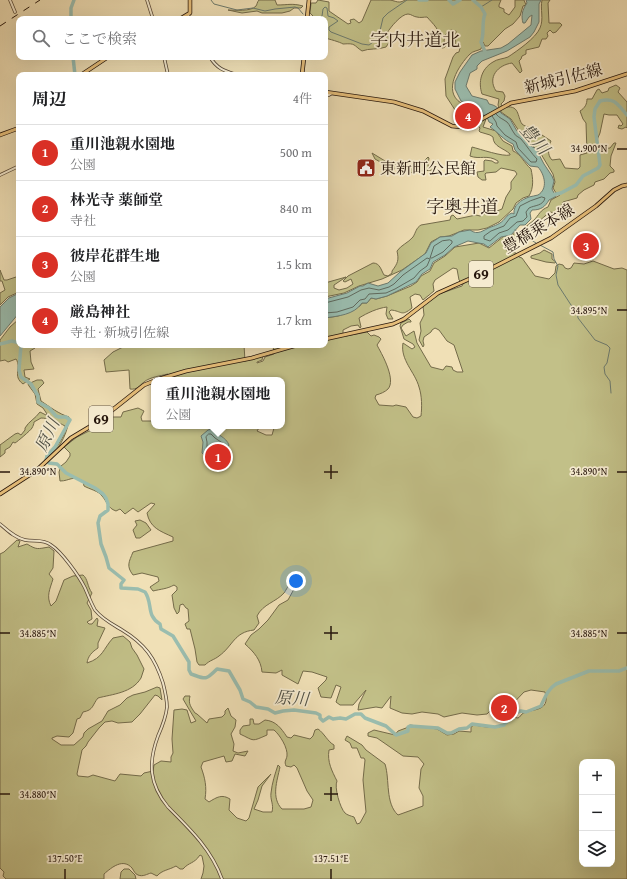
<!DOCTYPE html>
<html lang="ja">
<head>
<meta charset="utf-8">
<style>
	body { margin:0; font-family:"Gentium Book Plus","Noto Serif JP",serif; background:#f6f6f6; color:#202124 }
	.controls { position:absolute; right:12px; bottom:12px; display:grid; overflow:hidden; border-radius:8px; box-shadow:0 4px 16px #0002 }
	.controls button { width:36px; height:36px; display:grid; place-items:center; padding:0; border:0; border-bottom:1px solid #e0e0e0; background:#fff; color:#202124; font:20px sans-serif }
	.you { position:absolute; left:296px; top:581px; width:14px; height:14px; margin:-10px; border:3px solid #fff; border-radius:50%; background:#1a73e8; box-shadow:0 0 0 6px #1a73e833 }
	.badge { display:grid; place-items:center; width:26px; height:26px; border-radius:50%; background:#d93025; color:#fff; font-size:13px; font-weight:700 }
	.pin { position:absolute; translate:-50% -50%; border:2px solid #fff; box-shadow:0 1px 4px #0006 }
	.popup { position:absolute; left:151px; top:377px; width:134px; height:52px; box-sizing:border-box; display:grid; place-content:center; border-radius:8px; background:#fff; filter:drop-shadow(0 1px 3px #0005); font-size:13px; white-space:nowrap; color:#757577 }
	.popup b { font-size:15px; color:#202124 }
	.popup::after { content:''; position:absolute; left:50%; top:100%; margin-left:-8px; border:8px solid transparent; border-top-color:#fff }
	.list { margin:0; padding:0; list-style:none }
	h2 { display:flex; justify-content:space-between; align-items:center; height:52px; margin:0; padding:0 16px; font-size:17px }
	h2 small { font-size:13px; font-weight:400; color:#757577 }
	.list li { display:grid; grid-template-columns:26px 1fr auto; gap:12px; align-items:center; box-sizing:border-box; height:56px; padding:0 16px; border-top:1px solid #e0e0e0 }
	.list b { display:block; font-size:15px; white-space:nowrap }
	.list p { margin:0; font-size:13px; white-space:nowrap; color:#757577 }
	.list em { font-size:13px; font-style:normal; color:#757577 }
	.icon { flex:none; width:22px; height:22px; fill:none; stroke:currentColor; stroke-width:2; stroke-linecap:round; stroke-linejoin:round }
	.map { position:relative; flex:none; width:627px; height:879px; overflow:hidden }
	.search { position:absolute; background:#fff; box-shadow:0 4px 16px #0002; left:16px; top:16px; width:312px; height:44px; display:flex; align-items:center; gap:10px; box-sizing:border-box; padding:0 14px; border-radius:8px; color:#757577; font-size:15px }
	.panel { position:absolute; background:#fff; box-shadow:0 4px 16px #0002; left:16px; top:72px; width:312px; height:276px; border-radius:8px }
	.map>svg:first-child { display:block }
	.green { fill:#c2c088; stroke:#746b4a; fill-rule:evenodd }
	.water { fill:#9abdaf; stroke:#6c7a6e }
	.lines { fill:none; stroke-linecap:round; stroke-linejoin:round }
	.shore { stroke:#606a5e; stroke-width:1 }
	.stream { stroke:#6c7a6e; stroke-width:1 }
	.river { stroke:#9abdaf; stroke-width:3.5 }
	.minor-casing { stroke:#584836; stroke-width:3.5 }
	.major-casing { stroke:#26160c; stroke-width:4.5 }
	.minor { stroke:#f5ebd0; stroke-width:2 }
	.major { stroke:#e8c07b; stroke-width:3 }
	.rail { stroke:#26160c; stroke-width:1; stroke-dasharray:7 7; stroke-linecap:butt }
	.ticks { fill:none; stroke:#26160c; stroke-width:1.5 }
	.labels { text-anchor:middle; stroke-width:3.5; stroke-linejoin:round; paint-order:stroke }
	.shield { fill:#f5ebd0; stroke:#645647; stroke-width:1 }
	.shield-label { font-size:15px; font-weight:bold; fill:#26160c }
	.street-label { font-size:16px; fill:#26160c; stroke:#f5ebd0 }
	.poi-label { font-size:16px; fill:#26160c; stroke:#f5ebd0; text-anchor:start }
	.water-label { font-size:17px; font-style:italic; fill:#4f5045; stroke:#f5ebd0 }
	.quarter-label { font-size:18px; fill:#26160c; stroke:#f5ebd0 }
	.ticks-label { font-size:10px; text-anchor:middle; fill:#26160c; stroke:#f5ebd0; stroke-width:3.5; stroke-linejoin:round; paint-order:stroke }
</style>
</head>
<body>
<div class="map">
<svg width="627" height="879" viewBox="0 0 627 879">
	<rect width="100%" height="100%" fill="#f0e0b6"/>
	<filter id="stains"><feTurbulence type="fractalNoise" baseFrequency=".005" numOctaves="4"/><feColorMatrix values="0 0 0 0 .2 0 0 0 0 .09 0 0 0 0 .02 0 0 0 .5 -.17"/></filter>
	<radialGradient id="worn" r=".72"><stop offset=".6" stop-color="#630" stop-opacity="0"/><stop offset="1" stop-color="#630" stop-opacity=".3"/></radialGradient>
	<path class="green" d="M259 0H275L277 5C288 5 292 3 303 6L301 8H294L290 11 282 13H262L257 11 242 13 228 10C234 10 251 12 256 6 257 5 257 2 259 0Z
		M318 0 329 2V11L348 24 351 23 350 20 354 19 359 23 362 21 371 0C377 0 384 0 390 0 396 1 399 4 405 0H501L499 5V7L504 9V12L509 15 515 7V0H524L526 5 523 6 520 16 513 24 505 29 488 46H485L483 42 481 49C477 51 473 51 470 54 459 65 442 91 461 103 463 104 465 104 466 105 471 107 474 113 478 115 482 116 483 116 486 119L483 127 496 131 503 141 512 146 513 151C521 154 524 163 531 169 533 179 534 187 529 196L523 198 516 203 513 209 499 222 487 228 478 230H464L449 236 440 237 431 242 425 254 402 270 382 279 359 286 344 293 325 297V283L346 277 334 285V288L339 290 347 288 353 284 351 279 345 282 343 281 348 276 373 263C380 263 381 270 384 275L388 276 392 273V271C398 263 399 260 397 251 401 245 408 243 413 237 416 232 416 228 421 225L450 220 451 216 453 215 457 219 476 215 480 216 489 212 490 210 492 209 497 211 502 209 506 197 511 189V182L517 174 515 171 501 168 496 172 486 173 485 174 486 180H482L478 177 477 172 484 171V161L485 160 492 161 495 163H498V161C487 154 480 160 470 156L472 147C480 149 503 157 510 155V154C504 148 493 147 493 137L490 135 480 132 479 131 480 128 478 126 479 122 474 119C468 125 464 127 456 124L455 117 457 113 446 96 445 79 453 57 456 53 459 52 460 48 455 45 456 31 451 30 445 35 444 41 446 44 445 47 443 48 431 45 433 40 438 39C442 31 432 23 427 17 424 17 420 18 417 17 414 17 411 14 408 14 401 14 390 28 387 33L390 41 386 47C378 50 369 48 362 51 353 45 356 43 343 44 340 42 329 39 325 38V19L322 18 321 19H312L313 16 310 13 311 3H316Z
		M542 0H550L548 3 549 23H560L562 25 556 32 553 33 550 30 547 33 548 36 546 39H542L539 47 526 50V54L522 56 521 59 519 61 522 71 520 73 512 63C498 65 487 77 496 91L503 92 505 96 504 101 501 104 503 108C520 103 517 117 522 124 524 126 528 127 531 128L533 132 539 133 551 141C548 147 547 155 552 160L560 159 565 168 578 169 580 167V155L587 153 586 123 583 119 580 111C585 108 587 104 587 99H592L597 90 599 89 602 93 608 91 609 88 616 85 620 88 618 92 627 102V128L626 127 622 129 618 128 619 125 621 126 623 124 617 115H609L604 114 600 133 597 140V142L601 149 610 148 614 143H616L611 156 610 166 614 170V172L610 173 604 179 595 182 594 185 584 190 578 195 577 198 563 202 561 207 560 214 550 212C543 217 530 231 522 232L519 234 522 241 514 238 510 239 508 244V247L506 250 508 252 516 253 519 257 522 258 535 276 549 279 555 273 556 266 559 264 563 265 565 268 568 269 571 268 574 263 584 264 593 261 614 269 622 268 627 270V879H201L203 873 204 866 202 856 200 855C194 864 189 862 183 869H180L176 866C169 870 162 870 157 876L151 873C147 874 143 877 138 875 135 874 134 871 132 868 123 858 112 867 104 874V879H6L3 876 4 872 0 868V554L4 552 17 540 20 541 18 547 27 544C37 550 37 549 49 547L54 551 53 568 49 574 53 579C50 589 46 596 51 606L56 601 64 580 73 576 83 575C88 579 87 586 92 593L87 603 91 610 92 619 87 622 89 624H92L97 618 98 620 97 626 105 628 98 643V648C92 652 88 656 87 663 103 658 103 649 113 638L123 636 130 642 132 648 137 655 144 669C143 672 142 675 141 678 132 693 113 694 98 698 92 705 94 710 83 712L80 718 77 719 73 733 69 737 57 736 52 738V739L61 745H74L83 737 84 733 88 729 102 721 108 711 120 705 127 698 133 695 145 692 157 687 160 688 162 700 158 696 155 695 140 714 132 722 118 723 112 721 105 722 99 728 88 742 86 746 82 750 77 774 78 776 88 777 93 775 115 781 120 774 141 776 144 773 153 771 154 765 161 761 171 762V757L173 753 172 739 174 710 182 709 187 710 191 723 196 721 183 699 185 696H190C188 704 191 707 195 713L197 714 207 723 209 719 222 717 225 714V711L228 708 231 716 236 720 235 727 231 734 234 744 233 751 238 753 248 751 245 756 235 754 232 761 226 762 224 756 203 762 201 767C205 778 207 787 205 799L209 802C217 797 222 794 230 799L229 810 237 818 246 821 249 818 258 787 271 774 262 786 258 800 254 809 263 812H272C274 804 270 800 271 793 272 783 275 774 278 765L280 767C277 781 271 798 282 809H304L311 807 313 800 307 791 297 768 294 765 291 767 286 766C284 761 286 761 287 756 288 748 280 735 274 730H267V735C251 742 255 741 240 734V730L243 726 250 725V719H253L254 724H259L265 720C276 721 281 728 287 737L291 738 294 735 310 739 313 736 315 730 318 729C324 733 328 742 334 745V749L329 750C327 762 332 771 337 781 334 787 340 808 345 813 347 815 351 816 354 817L357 824 360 823 366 812 363 780 365 760 364 758H361L357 748H352L350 743 345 740 347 736 362 745 366 750 385 764C390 780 385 803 398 815L423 806V796L419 788 421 769 424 764 418 757 403 756 377 738 368 736V733L374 730 395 735 398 731 406 728 410 725 437 729 447 735 454 734 459 731 471 732V727L474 725C487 727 504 732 512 717L518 718C520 717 521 715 522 714 531 708 551 713 545 692L531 690 524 692 504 713 490 711 487 714 477 715 462 713 444 717 438 714 422 712 412 714 402 713 390 708 391 696 382 708 376 707 358 710 359 704 366 690 353 705H340L336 702 341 687 336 685 331 698 321 697 318 688 326 680 327 677 312 672 303 671 298 684 282 675V670L276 673 262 672C261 660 254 652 245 644L251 635 259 629 268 620 279 605 288 600 294 589 292 584C287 586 287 589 284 593 276 602 263 604 257 616L259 623 254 630C234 632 233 646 219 656 214 660 210 660 205 665H199L197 662 195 649 190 629H187L185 624 189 621 188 609 186 608 183 604 180 605 179 612 177 614 174 608 172 595 177 590V587L174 585C167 589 161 589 153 591L150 587 159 581 158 577 142 573 133 575C126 566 129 562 133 552L173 541V537C160 531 150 528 147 513L155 504 151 503 138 512 133 508 125 514 120 509 116 511C107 508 107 501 102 496 99 491 89 489 84 486L83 481C72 475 70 481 60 481L59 472 61 466 66 462 70 456V453L64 447 77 437 99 426 103 430H109L112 427 111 421 112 417H121L123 412 138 408 144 411 141 417 142 421H154V426H266L259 428 257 431 266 435H272L274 428 272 426H282V380H170L168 374C160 376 150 377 144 382 139 386 137 390 130 389L129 370 106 372 104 360 113 352 127 345H244L245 361 263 356 262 360 257 362V363L263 361 265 357 274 354 273 345H325V318L338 316 360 306 362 303H367L371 298 376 299 387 296 411 286 417 282 421 276 430 271 434 263 445 256 455 247 479 243 489 248 504 236H512L515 232 524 230C526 225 530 224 534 220 539 215 540 210 548 207L551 200 560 195 559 193H556L553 188 555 182 553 174 541 154 531 144 525 135 519 131 511 119 501 112 498 105 499 99 482 94C478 82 481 69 493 62 497 59 503 59 508 57 517 51 536 38 540 28 544 19 540 9 542 0ZM453 268 457 269 459 280 463 284 462 286 439 294 423 306 424 315 420 323 421 331 419 340 423 347 424 345 423 341 424 337 431 332 432 330 435 328 439 330 447 341 454 345 463 372H457L453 370 452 367 446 366 443 370 431 367 417 343 414 331 406 336 401 328 403 325 408 322H411V321L409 319 401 323 400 326 404 339 413 344 415 347 412 349 403 343C400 360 415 372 419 387 422 396 422 407 421 416L417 418 413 417 406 407 396 405 393 406 379 405 375 398 376 395C380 394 385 392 388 389 396 380 383 356 378 347L377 345 381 339 379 337 374 335 371 336 367 332 346 336 343 333V330L351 326 358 325 360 328 361 327 359 318C367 313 378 308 387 307L386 314 388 319H393L389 312 391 310C402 311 401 317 412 308L410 297 415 294 420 295 423 300 434 291 433 284 435 280ZM582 762H612V864H582Z
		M372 153 390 164 411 166 425 164V160L428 157 429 158 428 165 429 167 435 169 434 170 419 171 414 173 401 171 396 168 395 169 383 166 382 163 375 159Z
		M544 250 552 254V259L556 262 555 263 546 262 531 258V256L540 253Z
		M0 270 4 280H7L19 276V292L8 297 0 305V293L5 290 2 281H0Z
		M19 319V345H37L35 348 30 351 31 362 34 369 24 370 25 377 30 379 23 384C12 376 22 368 16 359L8 362 5 360 0 361V340L10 327Z
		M37 380H42L44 383 38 389 41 401C50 407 59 414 69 417 69 429 60 450 50 455 56 447 66 437 65 426 58 422 48 418 41 418L34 422C34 424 33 426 32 428 31 430 17 442 15 443L13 442 10 447 5 450V453L0 457V445L15 434 18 433 21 435 25 430V428C29 421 35 419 40 412L46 415 47 414 43 408 37 404 35 394 29 386 28 384Z
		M140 520 146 523 151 530 140 538H136L133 530 137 525 135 521Z
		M124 869H129L135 875 136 879H120L121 872Z"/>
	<path class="water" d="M526 0H541L539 4V22L534 32 530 37 507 51 482 61 477 66V69L470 73 466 86 472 96 487 100 489 104C495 105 499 108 501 113L510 119 517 131 524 135 531 146 536 149 544 164 552 176 554 181 552 189 554 193 556 195 555 197 549 200C545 207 541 210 532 210L530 213 531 219 525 225H520L511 235 501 237 488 247 484 244 468 241 454 247 445 255 433 262 430 269 422 274 416 282 387 296 376 299 371 298 367 303H362C354 315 338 316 325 318V299L347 293 360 286H363L368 283 378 286 388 283 400 272 426 253 431 243 440 237 452 236 459 232 470 230C478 236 483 230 491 227 494 226 497 225 500 223 505 220 506 215 512 213L514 214C513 205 521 200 529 197 532 196 535 196 538 195 548 189 545 175 538 167L530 166 515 150 513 144C503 140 498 132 490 127L493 124 489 122 487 117 479 113 472 107 461 101 455 89V82L460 72 472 55 481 51 501 48 508 44 531 25 532 15 529 17 525 23H523C521 16 522 10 527 3Z
		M19 293V313L0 336V307L9 298Z
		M212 429C217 435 226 437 229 445L226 450 219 455 205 456 202 453 203 442 201 436 208 430Z"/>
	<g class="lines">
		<path class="shore" d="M492 116 496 122 497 126 505 135 516 142 518 148 531 162H536L537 159C531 153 527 146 521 139 519 137 515 136 514 133 511 129 510 125 507 122 503 119 499 118 496 114
			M542 197 545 198C543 206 535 205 529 208L526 212 527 217 523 221 517 222 508 230 499 233 490 241 484 239V236L491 231 504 226 510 218 516 216 520 206 530 201Z
			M450 240 452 241V243L443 252 432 258H430L434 246 442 241Z
			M325 303 348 297 361 290 369 288 379 290 389 287 394 284 403 275 427 258 430 259 427 266 420 271 414 278 395 289 386 293 369 294 365 299 360 300 353 307 337 312 325 313
			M209 434H211L215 438 224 444 223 447 217 452 207 450V442L206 437Z"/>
		<path class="stream" d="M211 0 214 4 237 10 253 8 265 11 275 9 295 7 298 8 303 14
			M481 7 492 0
			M312 17C316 19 318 19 322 16L323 9 325 7 327 8 328 16 334 18 338 21 329 27V30L331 32 362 44 369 45 376 40 379 35 383 18 388 13 407 0
			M515 230 536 243
			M540 245 553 252 554 259 558 266 556 275 558 285 571 305 577 310 578 318 595 340 607 345 610 348 607 363 604 367 605 374 610 381 611 393"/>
		<path class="river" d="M419 0H427
			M449 0 453 4 460 0
			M473 0 481 7 485 14C481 23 485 33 481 42L486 54
			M71 19V8L74 0
			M73 57 75 75
			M552 195 561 193 576 185 583 176 598 168 600 165 594 117 595 109 600 101C615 97 618 105 627 115
			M0 344 12 341 19 343
			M21 345 19 370 21 377 31 384 38 396V402L49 408 56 416 59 417H66L70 420 55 447 47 456 46 460 49 463 57 464 66 473 95 488 103 494 106 498 108 504V510L100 516 98 523 101 544 106 557 109 568 124 580 121 584V588L138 589 145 592C153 603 146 616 160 624L161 629 173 636 189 662V670L191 674C206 679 205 681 217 669L229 671 240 690 243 699 250 702 256 707 268 709 275 713 283 711 294 710 316 713 320 715V718L323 721 329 717 333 719 340 718 346 719 355 714H361L365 718 386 726 396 735 408 731V727L410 726 438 728 447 733H451L459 729 467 728 472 724 495 727 504 725 514 713 521 711 526 712 541 706C545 697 548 689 556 684L589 671H619L627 668"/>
		<g class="minor-casing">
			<path id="minor" d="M10 0 15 12
				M147 0 153 19
				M188 15 190 19
				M164 57 168 75
				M210 57C217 69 225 71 237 75
				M325 96 329 95 332 93
				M0 175 19 166
				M0 524C7 530 15 538 25 540 34 542 43 539 51 545 62 552 79 576 85 588 88 595 91 603 95 610 102 619 112 624 122 630 145 644 155 658 163 683 165 691 167 699 167 707 166 717 162 727 158 736 148 763 149 784 168 807 190 829 211 849 222 879"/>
		</g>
		<g class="major-casing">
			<path id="major" d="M180 19 190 13V0
				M307 19 309 0
				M81 75 108 57
				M302 75 304 57
				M325 92 394 102 423 111 452 126 462 127 473 124 511 103 575 91 627 74
				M0 135 19 128
				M325 339 393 324 404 319 438 293 476 276 551 238 596 206 614 190 622 186 627 185
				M156 380 186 371 252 358 297 345
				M0 494 37 470 71 438 96 423 144 385 154 381"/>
		</g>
		<use href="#minor" class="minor"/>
		<use href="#major" class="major"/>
		<path class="rail" d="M0 26 40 0"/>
	</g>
	<path class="ticks" d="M617 149H627M617 310H627M331 465V479M0 472H10M324 472H338M617 472H627M331 626V640M0 633H10M324 633H338M617 633H627M331 787V801M0 794H10M324 794H338M65 869V879M331 869V879"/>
	<defs>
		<g id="civic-square" transform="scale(1)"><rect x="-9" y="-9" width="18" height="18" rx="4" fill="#8f2418" stroke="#f5ebd0"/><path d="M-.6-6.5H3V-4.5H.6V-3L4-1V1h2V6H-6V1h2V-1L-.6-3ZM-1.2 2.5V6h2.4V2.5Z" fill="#fff"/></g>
	</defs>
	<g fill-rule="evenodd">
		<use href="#civic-square" x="366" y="168"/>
	</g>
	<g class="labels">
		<g class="shield">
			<rect x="469" y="261" width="24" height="26" rx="3"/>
			<rect x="89" y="406" width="24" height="26" rx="3"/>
		</g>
		<g class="shield-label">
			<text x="481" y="279">69</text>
			<text x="101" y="424">69</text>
		</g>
		<g class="street-label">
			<text transform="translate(563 78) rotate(-14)" y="6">新城引佐線</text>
			<text transform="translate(538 228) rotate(-31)" y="6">豊橋乗本線</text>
		</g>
		<g class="poi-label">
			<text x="380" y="174">東新町公民館</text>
		</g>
		<g class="water-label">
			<text transform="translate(535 139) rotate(49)" y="6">豊川</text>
			<text transform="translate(47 435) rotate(-65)" y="6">原川</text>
			<text transform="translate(292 698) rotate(4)" y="6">原川</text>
		</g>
		<g class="quarter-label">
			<text x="415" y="46">字内井道北</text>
			<text x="462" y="213">字奥井道</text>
		</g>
	</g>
	<g class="ticks-label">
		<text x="589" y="152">34.900°N</text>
		<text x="589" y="314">34.895°N</text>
		<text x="38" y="475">34.890°N</text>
		<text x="589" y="475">34.890°N</text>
		<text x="38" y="637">34.885°N</text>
		<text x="589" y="637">34.885°N</text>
		<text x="38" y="798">34.880°N</text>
		<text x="65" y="862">137.50°E</text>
		<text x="331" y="862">137.51°E</text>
	</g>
	<rect width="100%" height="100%" filter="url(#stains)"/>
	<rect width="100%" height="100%" fill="url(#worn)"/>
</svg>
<div class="controls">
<button>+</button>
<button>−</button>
<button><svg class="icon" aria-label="layers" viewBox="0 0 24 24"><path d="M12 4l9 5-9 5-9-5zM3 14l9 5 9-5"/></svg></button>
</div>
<div class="you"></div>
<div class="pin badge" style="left:218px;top:457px">1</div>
<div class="popup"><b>重川池親水園地</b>公園</div>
<div class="pin badge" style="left:504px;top:708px">2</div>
<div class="pin badge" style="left:586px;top:246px">3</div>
<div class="pin badge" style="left:468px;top:116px">4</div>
<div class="search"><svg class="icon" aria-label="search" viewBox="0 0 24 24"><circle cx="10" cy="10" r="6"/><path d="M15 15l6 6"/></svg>ここで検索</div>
<section class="panel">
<h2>周辺<small>4件</small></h2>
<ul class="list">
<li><span class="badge">1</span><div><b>重川池親水園地</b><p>公園</p></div><em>500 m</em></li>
<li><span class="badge">2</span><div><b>林光寺 薬師堂</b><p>寺社</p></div><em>840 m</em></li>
<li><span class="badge">3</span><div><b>彼岸花群生地</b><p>公園</p></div><em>1.5 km</em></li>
<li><span class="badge">4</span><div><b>厳島神社</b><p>寺社 · 新城引佐線</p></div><em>1.7 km</em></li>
</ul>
</section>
</div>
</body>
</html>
